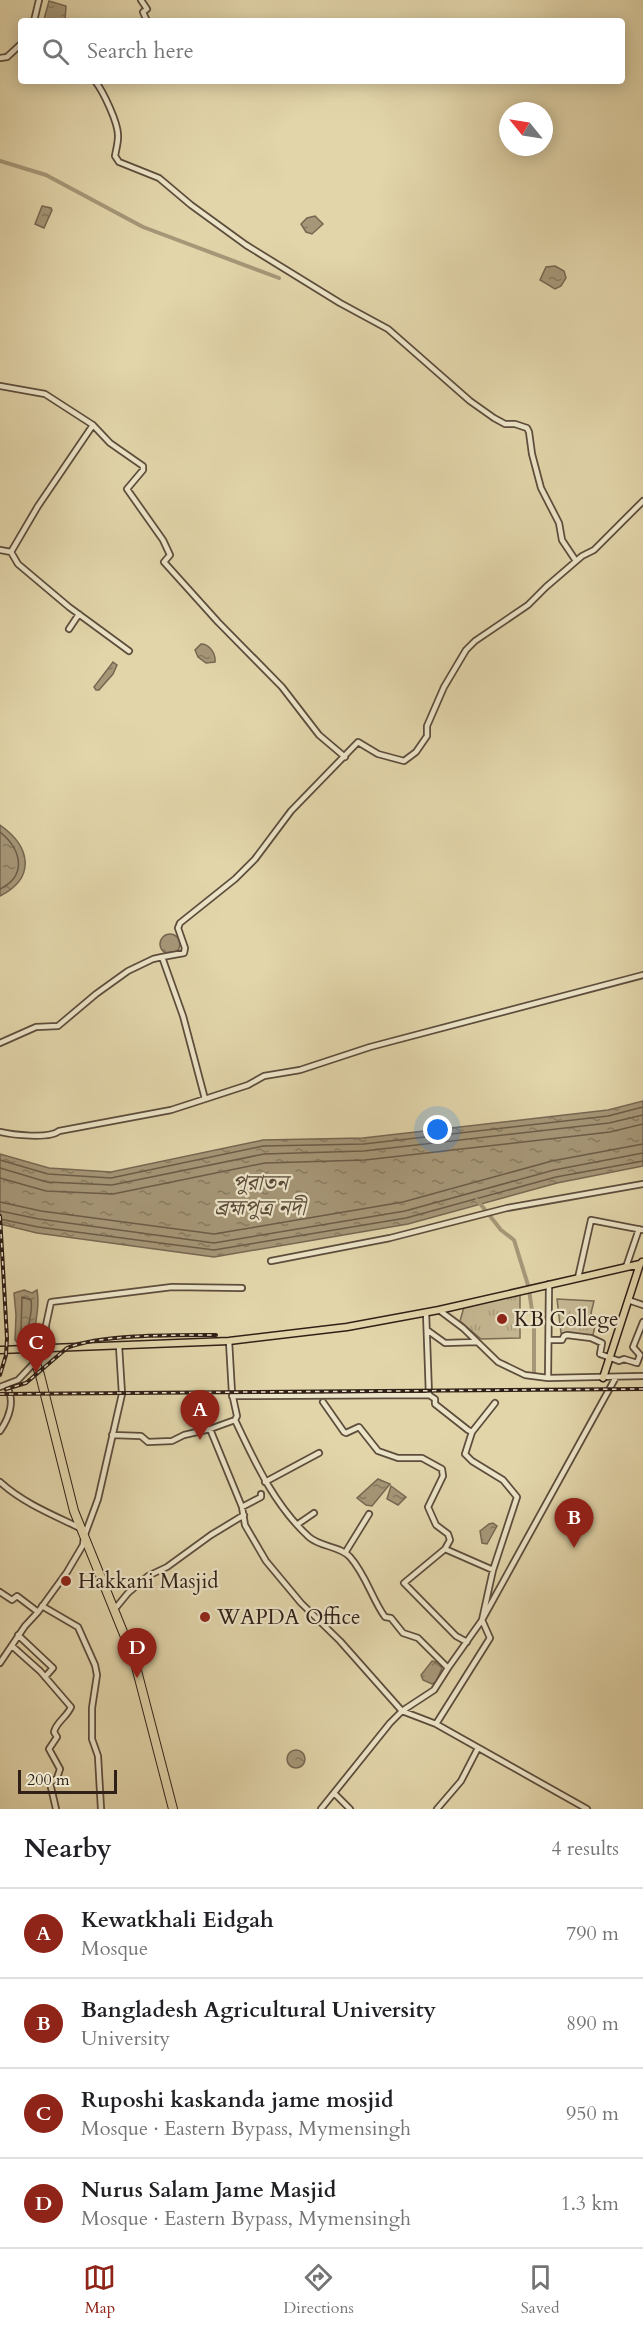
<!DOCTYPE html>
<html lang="en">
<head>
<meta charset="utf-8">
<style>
	body { margin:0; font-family:Cardo,"Noto Serif Bengali",serif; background:#f6f6f6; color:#202124 }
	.compass { position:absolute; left:499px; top:102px; width:54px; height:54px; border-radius:50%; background:#fff; box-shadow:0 3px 15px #0003; rotate:300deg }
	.scale { position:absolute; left:18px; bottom:15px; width:99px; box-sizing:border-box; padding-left:6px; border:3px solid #312018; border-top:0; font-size:16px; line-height:21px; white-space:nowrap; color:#312018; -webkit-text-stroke:4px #ece4c8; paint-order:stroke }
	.you { position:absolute; left:438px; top:1130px; width:21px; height:21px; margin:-15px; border:4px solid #fff; border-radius:50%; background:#1a73e8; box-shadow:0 0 0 9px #1a73e833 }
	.badge { display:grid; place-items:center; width:39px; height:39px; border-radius:50%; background:#8f2418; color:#fff; font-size:20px; font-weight:700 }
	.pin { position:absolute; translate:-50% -50px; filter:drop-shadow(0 2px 3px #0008) }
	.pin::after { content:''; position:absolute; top:32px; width:21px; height:18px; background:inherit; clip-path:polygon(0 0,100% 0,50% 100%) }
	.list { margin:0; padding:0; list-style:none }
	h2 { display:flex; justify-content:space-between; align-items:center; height:78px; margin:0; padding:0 24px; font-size:26px }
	h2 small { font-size:20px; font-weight:400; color:#757577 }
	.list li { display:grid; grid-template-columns:39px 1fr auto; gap:18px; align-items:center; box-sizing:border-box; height:90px; padding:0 24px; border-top:2px solid #e0e0e0 }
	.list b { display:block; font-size:22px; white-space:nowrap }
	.list p { margin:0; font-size:20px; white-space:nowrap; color:#757577 }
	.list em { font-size:20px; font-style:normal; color:#757577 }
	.icon { flex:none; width:33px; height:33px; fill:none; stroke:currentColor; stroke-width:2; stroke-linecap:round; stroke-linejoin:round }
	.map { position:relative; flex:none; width:643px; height:1809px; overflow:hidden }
	.search { position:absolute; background:#fff; box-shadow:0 3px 15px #0003; left:18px; right:18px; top:18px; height:66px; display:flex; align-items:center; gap:15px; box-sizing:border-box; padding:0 21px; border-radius:6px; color:#757577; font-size:22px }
	.sheet { height:438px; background:#fff }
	nav { display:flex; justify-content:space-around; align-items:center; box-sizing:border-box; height:84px; border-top:2px solid #e0e0e0; background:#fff; font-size:16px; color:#757577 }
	nav a { display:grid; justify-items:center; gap:3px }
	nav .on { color:#8f2418 }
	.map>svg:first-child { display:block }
	.grass { fill:url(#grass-tufts); stroke:#7a6b54; stroke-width:1.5 }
	.water { fill:url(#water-ripples); stroke:#776752; stroke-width:1.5 }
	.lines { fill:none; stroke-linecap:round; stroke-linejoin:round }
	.shore { stroke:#6c5c48; stroke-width:1.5 }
	.canal { stroke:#a69778; stroke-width:4 }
	.minor-casing { stroke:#5d4d3c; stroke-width:8 }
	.major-casing { stroke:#312018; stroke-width:9 }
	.highway-casing { stroke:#312018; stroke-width:10 }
	.minor { stroke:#ece4c8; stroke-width:4.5 }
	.major { stroke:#e2d5aa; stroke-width:6 }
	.highway { stroke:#e2d5aa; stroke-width:8 }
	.rail-casing { stroke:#312018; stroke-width:4 }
	.rail { stroke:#ece4c8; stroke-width:1.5; stroke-dasharray:4.5; stroke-linecap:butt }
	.poi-dot { fill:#8f2418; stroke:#ece4c8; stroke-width:2 }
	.labels { text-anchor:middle; stroke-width:4.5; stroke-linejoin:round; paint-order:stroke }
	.poi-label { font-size:21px; fill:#312018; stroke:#ece4c8; text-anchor:start }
	.water-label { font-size:22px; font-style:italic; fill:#5a4a3a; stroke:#ece4c8 }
</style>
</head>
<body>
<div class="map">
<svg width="643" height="1809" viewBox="0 0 643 1809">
	<defs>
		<pattern id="grass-tufts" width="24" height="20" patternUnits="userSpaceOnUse" patternTransform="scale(1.5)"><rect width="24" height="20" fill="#c4b691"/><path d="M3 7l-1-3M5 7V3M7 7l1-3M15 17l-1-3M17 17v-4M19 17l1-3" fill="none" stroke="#a99c7c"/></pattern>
		<pattern id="water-ripples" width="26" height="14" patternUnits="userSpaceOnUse" patternTransform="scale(1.5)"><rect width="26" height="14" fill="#a69778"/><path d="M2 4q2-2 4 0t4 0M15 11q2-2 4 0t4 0" fill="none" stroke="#887b61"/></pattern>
	</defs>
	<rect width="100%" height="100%" fill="#e2d5aa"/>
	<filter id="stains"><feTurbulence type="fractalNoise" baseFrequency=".00333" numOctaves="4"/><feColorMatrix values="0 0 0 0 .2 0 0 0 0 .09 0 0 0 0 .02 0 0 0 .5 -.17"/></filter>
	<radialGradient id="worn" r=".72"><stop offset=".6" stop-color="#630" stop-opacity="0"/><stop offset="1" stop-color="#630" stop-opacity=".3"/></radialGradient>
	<path class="grass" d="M520 1293V1338L481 1339 460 1321 464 1307Z
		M557 1299 594 1301 591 1313 596 1321 593 1335 591 1337 561 1333Z"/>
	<path class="water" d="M49 1 66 6 65 21H47L44 19Z
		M42 206 51 208 52 210 44 228 35 224Z
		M315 216 323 224 312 234 306 232 301 224 307 218Z
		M555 266 564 271 566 278 561 286 555 289 540 280 546 267Z
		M201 644C209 644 216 653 215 662L206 663 198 657 195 650Z
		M113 662 117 665 113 674 99 690H96L94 687Z
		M0 825C30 846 37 877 0 896Z
		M160 944a10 10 0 1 1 20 0a10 10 0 1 1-20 0Z
		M643 1101V1166L557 1183 408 1224 214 1257 37 1233 0 1224V1154L49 1168 111 1172 263 1140 363 1138 608 1110Z
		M24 1290 32 1293 37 1290C40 1307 35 1323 33 1341L18 1343 15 1340 16 1315 14 1293Z
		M378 1479 390 1484 372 1506 366 1505 357 1498Z
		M391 1486 406 1497 398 1505 387 1499Z
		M493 1523 497 1526 487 1544 482 1543 480 1531 489 1524Z
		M432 1661 439 1663 442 1668 436 1682 432 1684 423 1680 421 1675Z
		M287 1759a9 9 0 1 1 18 0a9 9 0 1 1-18 0Z"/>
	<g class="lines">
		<path class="shore" d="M0 832C21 849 28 875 0 889
			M0 1160 48 1174 111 1178 263 1146 364 1144 608 1116 643 1107
			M0 1168 47 1182 112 1185 264 1154 364 1151 609 1123 643 1115
			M0 1178 46 1191 113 1194 265 1163 365 1160 610 1132 643 1124
			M0 1202 41 1211 214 1234 403 1202 552 1161 643 1144
			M0 1211 39 1219 214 1243 405 1211 554 1170 643 1153
			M0 1219 38 1227 214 1250 406 1218 556 1177 643 1161
			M22 1297 31 1300C33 1311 29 1321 27 1333L25 1335 21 1332Z"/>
		<path class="canal" d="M0 161 46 175 143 227 279 278
			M477 1200 486 1211
			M490 1216 501 1230 514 1240 528 1285
			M529 1290 534 1324V1373"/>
		<g class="minor-casing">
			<path id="minor" d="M141 0 147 9 143 12 147 21
				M34 21 39 0
				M0 58 7 57 21 44
				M95 81C103 91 119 124 118 137 118 143 116 150 115 156L119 162 159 178 191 205 246 245 340 303 388 329 470 401 494 418 505 424H515L527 428 529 432 532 454 541 488 559 523 562 540 576 561
				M0 386 45 394 93 425 38 506 11 552 0 550
				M93 425 110 443 143 466V470L127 489 163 540 170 555 164 562 218 622 282 687 319 735 345 757
				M11 552 18 564 69 607 129 651
				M69 629 79 614
				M162 957 184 953 185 948 178 928 180 923 235 879 255 859 291 811 358 742 378 754 404 761 416 752 427 736V726L444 687 466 650 475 641 528 605 546 587 582 556 594 550 643 501
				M0 1043 36 1027 58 1026 96 994 128 971 153 959 162 957 183 1016 205 1099 248 1085 264 1076 300 1070 370 1047 643 975
				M0 1132C12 1135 50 1139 59 1131L171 1110 205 1099
				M271 1261 390 1238 507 1208 643 1184
				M626 1267 639 1229
				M578 1278 591 1220 643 1230
				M628 1300 643 1305
				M439 1310 463 1328 498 1362 525 1375 548 1378 643 1376
				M426 1312 429 1395
				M427 1330 445 1343 477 1342
				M549 1340H562L564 1336 567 1335 591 1338 602 1343 600 1354 619 1361 624 1359 637 1363 640 1355 633 1347 643 1322
				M46 1348V1325L51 1302 172 1287 242 1288
				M548 1378 549 1284
				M0 1387 18 1380 35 1362
				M232 1396 429 1395 435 1399V1404L468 1430 472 1432 465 1454 472 1461 503 1480 517 1497 493 1570 482 1620 448 1668 418 1638 403 1633 391 1618 385 1617C372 1599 366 1575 350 1557 340 1546 320 1547 309 1537 274 1505 255 1462 235 1420
				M323 1402 344 1432 346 1433 359 1427 378 1451 398 1458H422L442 1469 443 1476 428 1507 436 1525 448 1534 450 1540 445 1549 493 1570
				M210 1429 242 1507 245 1525 266 1561 301 1603 340 1641 402 1711 436 1724 587 1809
				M0 1431C9 1418 16 1400 6 1386
				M472 1432 495 1403
				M112 1435 141 1436 148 1442 172 1441 184 1435 210 1429 235 1420 237 1416 232 1393 229 1341
				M0 1482C23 1503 53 1515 80 1528
				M265 1482 319 1453
				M242 1507 261 1497V1494
				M298 1524 314 1513
				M445 1549 404 1583 456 1636 467 1642
				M345 1553 369 1514
				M0 1592 12 1600 17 1596 38 1612
				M42 1606 78 1627 95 1665 97 1675 92 1708V1739L98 1756 101 1809
				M114 1610 128 1593 148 1576 167 1567 211 1535 244 1515
				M18 1635 53 1668 45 1677
				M12 1646 40 1671 71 1707C67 1717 56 1722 54 1732L57 1737 49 1749 60 1769 57 1778 50 1783 56 1809
				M0 1663 25 1626 38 1612 67 1572 83 1545 84 1537 98 1499 122 1394 119 1346
				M436 1724 490 1638 482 1620 616 1377
				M335 1794 350 1809
				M321 1809 390 1723 402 1711 434 1690 448 1668
				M437 1809 461 1781 478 1748"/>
		</g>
		<g class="major-casing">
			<path id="major" d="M0 1350 229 1341 347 1327 439 1310 640 1264
				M603 1378 640 1264 642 1262"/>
		</g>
		<g class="highway-casing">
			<path id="highway" d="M31 1349 40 1375 74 1511 134 1659 173 1809"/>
		</g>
		<use href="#minor" class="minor"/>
		<use href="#major" class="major"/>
		<use href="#highway" class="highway"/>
		<g class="rail-casing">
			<path id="rail" d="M0 1216 7 1338 6 1355 0 1375
				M6 1389 26 1383 67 1348C100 1334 178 1335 216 1335
				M0 1394 643 1389"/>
		</g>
		<use href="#rail" class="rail"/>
	</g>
	<g class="poi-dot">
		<circle cx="502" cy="1319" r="6"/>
		<circle cx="66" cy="1581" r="6"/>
		<circle cx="205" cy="1617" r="6"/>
	</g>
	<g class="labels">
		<g class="poi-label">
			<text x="514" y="1326">KB College</text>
			<text x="78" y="1588">Hakkani Masjid</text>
			<text x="217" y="1624">WAPDA Office</text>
		</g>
		<g class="water-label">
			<text x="260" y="1190">পুরাতন<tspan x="260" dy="25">ব্রহ্মপুত্র নদী</tspan></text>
		</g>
	</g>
	<rect width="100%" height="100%" filter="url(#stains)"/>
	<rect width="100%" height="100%" fill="url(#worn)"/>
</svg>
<svg class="compass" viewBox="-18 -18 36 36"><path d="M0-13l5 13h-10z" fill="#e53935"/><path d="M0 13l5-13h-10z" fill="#757577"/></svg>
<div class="scale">200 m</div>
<div class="you"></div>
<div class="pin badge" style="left:200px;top:1440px">A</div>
<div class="pin badge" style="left:574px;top:1548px">B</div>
<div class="pin badge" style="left:36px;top:1373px">C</div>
<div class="pin badge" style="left:137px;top:1678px">D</div>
<div class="search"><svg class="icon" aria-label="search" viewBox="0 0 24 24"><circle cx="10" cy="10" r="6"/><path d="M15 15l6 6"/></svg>Search here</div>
</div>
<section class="sheet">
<h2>Nearby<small>4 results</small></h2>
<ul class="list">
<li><span class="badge">A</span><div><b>Kewatkhali Eidgah</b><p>Mosque</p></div><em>790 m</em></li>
<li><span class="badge">B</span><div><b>Bangladesh Agricultural University</b><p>University</p></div><em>890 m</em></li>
<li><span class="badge">C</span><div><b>Ruposhi kaskanda jame mosjid</b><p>Mosque · Eastern Bypass, Mymensingh</p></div><em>950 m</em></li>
<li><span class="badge">D</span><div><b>Nurus Salam Jame Masjid</b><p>Mosque · Eastern Bypass, Mymensingh</p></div><em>1.3 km</em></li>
</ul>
</section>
<nav>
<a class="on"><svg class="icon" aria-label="map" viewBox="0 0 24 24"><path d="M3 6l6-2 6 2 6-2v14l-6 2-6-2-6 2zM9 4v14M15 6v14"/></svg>Map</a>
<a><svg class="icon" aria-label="directions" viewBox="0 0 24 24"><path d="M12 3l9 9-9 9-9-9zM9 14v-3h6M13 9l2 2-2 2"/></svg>Directions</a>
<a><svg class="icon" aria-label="saved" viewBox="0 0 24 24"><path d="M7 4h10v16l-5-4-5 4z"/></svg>Saved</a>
</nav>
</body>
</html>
